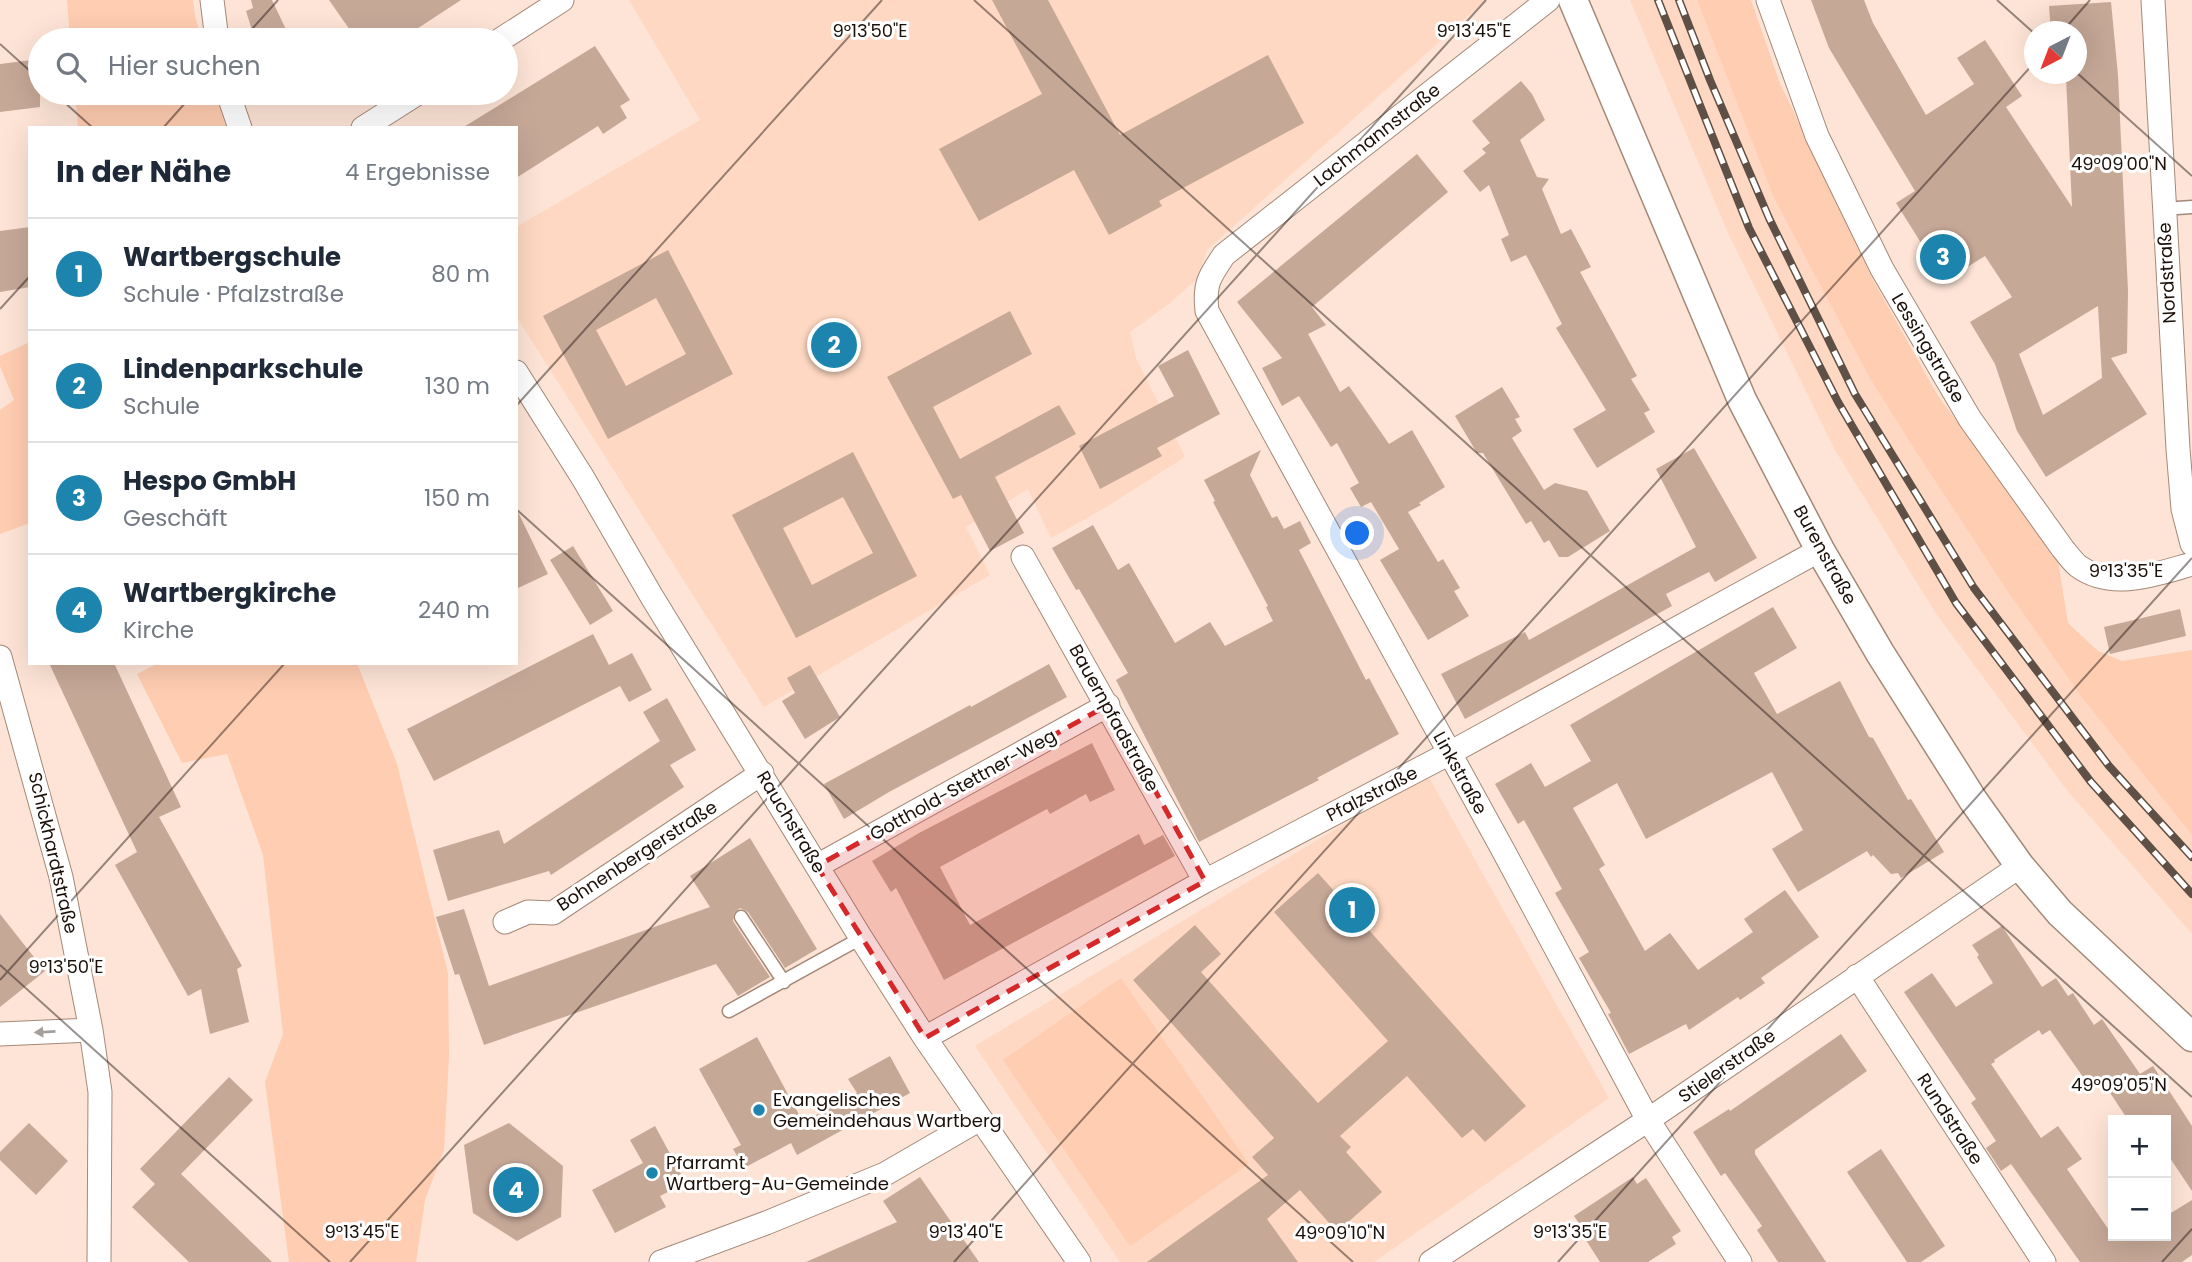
<!DOCTYPE html>
<html lang="de">
<head>
<meta charset="utf-8">
<style>
	body { margin:0; font-family:Poppins,sans-serif; background:#f6f6f7; color:#1f2937 }
	.controls { position:absolute; right:21px; bottom:21px; display:grid; overflow:hidden; border-radius:0px; box-shadow:0 7px 28px #0002 }
	.controls button { width:63px; height:63px; display:grid; place-items:center; padding:0; border:0; border-bottom:2px solid #e0e1e3; background:#fff; color:#1f2937; font:35px sans-serif }
	.compass { position:absolute; left:2024px; top:21px; width:63px; height:63px; border-radius:50%; background:#fff; box-shadow:0 7px 28px #0002; rotate:222deg }
	.you { position:absolute; left:1358px; top:534px; width:24px; height:24px; margin:-18px; border:5px solid #fff; border-radius:50%; background:#1a73e8; box-shadow:0 0 0 10px #1a73e833 }
	.badge { display:grid; place-items:center; width:46px; height:46px; border-radius:50%; background:#1d84ad; color:#fff; font-size:23px; font-weight:700 }
	.pin { position:absolute; translate:-50% -50%; border:4px solid #fff; box-shadow:0 2px 7px #0006 }
	.list { margin:0; padding:0; list-style:none }
	h2 { display:flex; justify-content:space-between; align-items:center; height:91px; margin:0; padding:0 28px; font-size:30px }
	h2 small { font-size:23px; font-weight:400; color:#747a83 }
	.list li { display:grid; grid-template-columns:46px 1fr auto; gap:21px; align-items:center; box-sizing:border-box; height:112px; padding:0 28px; border-top:2px solid #e0e1e3 }
	.list b { display:block; font-size:26px; white-space:nowrap }
	.list p { margin:0; font-size:23px; white-space:nowrap; color:#747a83 }
	.list em { font-size:23px; font-style:normal; color:#747a83 }
	.icon { flex:none; width:38px; height:38px; fill:none; stroke:currentColor; stroke-width:2; stroke-linecap:round; stroke-linejoin:round }
	.map { position:relative; flex:none; width:2192px; height:1262px; overflow:hidden }
	.search { position:absolute; background:#fff; box-shadow:0 7px 28px #0002; left:28px; top:28px; width:490px; height:77px; display:flex; align-items:center; gap:18px; box-sizing:border-box; padding:0 24px; border-radius:38px; color:#747a83; font-size:26px }
	.panel { position:absolute; background:#fff; box-shadow:0 7px 28px #0002; left:28px; top:126px; width:490px; height:539px; border-radius:0px }
	.map>svg:first-child { display:block }
	.built { fill:#fed8c2 }
	.green { fill:#ffcdb1 }
	.building { fill:#c6a897; fill-rule:evenodd }
	.lines { fill:none; stroke-linecap:round; stroke-linejoin:round }
	.service-casing { stroke:#a48878; stroke-width:15 }
	.minor-casing { stroke:#a48878; stroke-width:25 }
	.tertiary-casing { stroke:#a48878; stroke-width:31 }
	.service { stroke:#fff; stroke-width:12 }
	.minor { stroke:#fff; stroke-width:23 }
	.tertiary { stroke:#fff; stroke-width:28 }
	.rail-casing { stroke:#5f5047; stroke-width:8 }
	.rail { stroke:#fff; stroke-width:5; stroke-dasharray:16; stroke-linecap:butt }
	.oneway { fill:#a49f9d }
	.marked { fill:#d62828; fill-opacity:0.2; stroke:#d62828; stroke-width:5; stroke-dasharray:14 9; stroke-linejoin:round }
	.ticks { fill:none; stroke:#1b100a; stroke-width:2; stroke-opacity:0.45 }
	.poi-dot { fill:#1d84ad; stroke:#fff; stroke-width:2.5 }
	.labels { text-anchor:middle; stroke-width:6; stroke-linejoin:round; paint-order:stroke }
	.street-label { font-size:18px; fill:#1b100a; stroke:#fff }
	.poi-label { font-size:18px; fill:#1b100a; stroke:#fff; text-anchor:start }
	.ticks-label { font-size:18px; text-anchor:middle; fill:#1b100a; stroke:#fff; stroke-width:6; stroke-linejoin:round; paint-order:stroke }
</style>
</head>
<body>
<div class="map">
<svg width="2192" height="1262" viewBox="0 0 2192 1262">
	<rect width="100%" height="100%" fill="#fde4d6"/>
	<path class="built" d="M629 0H1486L1207 250 1198 278 1170 303 1130 332 1136 358 1185 457 1103 509 1051 538 1028 489 966 527 990 575 764 707 516 316V227L700 120Z
		M1630 0H1697L1774 198 1869 377 1918 455 2006 589 2080 695 2192 835V934L2066 789 1935 612 1835 450 1728 233Z
		M1427 774 1609 1098 1374 1262H1120L975 1046Z"/>
	<path class="green" d="M67 0H193L195 16 202 40H70Z
		M1697 0H1751L1779 81 1873 280 1938 396 2057 555 2068 623 2098 651 2122 661 2192 650V835L2080 695 2006 589 1918 455 1869 377 1774 198Z
		M75 93H216L226 128H78Z
		M30 342V523L0 534V410L14 400 0 366V356Z
		M159 663H357L397 764 448 973 449 1055 444 1150 425 1200 416 1262H289L265 1082 283 1034 263 855 227 754 182 763 137 674Z
		M1121 978 1249 1164 1130 1246 1003 1060Z"/>
	<path class="building" d="M251 0H272L291 40H255L246 11 253 8Z
		M329 0H461L400 40H357Z
		M992 0H1048L1120 135 1268 55 1304 123 1159 201 1162 206 1109 235 1074 170 979 221 939 149 1042 94Z
		M1811 0H1864L1873 23 1926 115 1974 84 1957 58 1985 40 2022 96 2006 107 2072 207 2066 77H2076V32H2051L2049 6 2111 2 2118 75 2128 291 2127 353 2111 358 2147 414 2046 477 2017 431 1995 364 1970 322 2012 297 1985 256 1945 281 1896 203 1915 191 1829 48ZM2098 306 2102 378 2043 415 2019 354Z
		M595 46 630 100 620 106 627 118 603 134 598 126 516 178V128H462Z
		M40 59V107L0 112V64Z
		M1521 81 1532 94 1545 120 1520 140 1537 177 1549 179 1542 189 1561 234 1571 229 1591 267 1580 272 1637 376 1631 379 1650 410 1644 413 1655 432 1597 468 1573 429 1606 410 1556 328 1562 324 1526 255 1511 262 1501 239 1509 235 1489 185 1480 192 1463 171 1486 153 1482 149 1490 143 1472 121Z
		M1417 154 1448 192 1312 307 1326 325 1308 334 1340 392 1349 386 1389 444 1412 430 1445 487 1419 503 1421 505 1408 512 1438 562 1443 559 1460 588 1454 591 1469 616 1428 640 1380 560 1399 549 1371 502 1361 507 1350 488 1359 483 1337 443 1331 447 1299 396 1282 406 1262 368 1282 358 1237 302Z
		M30 227V287L0 292V231Z
		M668 250 733 374 608 439 543 316ZM656 298 686 354 626 386 596 330Z
		M1010 311 1032 354 933 407 960 459 1059 405 1076 434 995 477 1024 533 990 551 961 495 953 499 887 377Z
		M1188 350 1220 414 1157 448 1162 456 1100 489 1079 446 1174 396 1158 366Z
		M1502 387 1520 417 1515 419 1522 431 1512 438 1544 490 1555 483 1587 491 1610 531 1568 557H1559L1549 540 1544 543 1531 521 1526 524 1483 453H1477L1455 416Z
		M1694 448 1757 558 1715 582 1709 572 1666 594 1672 606 1465 719 1441 674 1525 632 1529 640 1696 547 1656 469Z
		M1261 450 1250 475 1272 518 1277 516 1284 529 1300 521 1311 543 1299 550 1366 680 1369 678 1399 734 1317 778 1319 780 1199 842 1116 680 1128 673 1079 589 1076 590 1052 548 1093 525 1118 570 1129 563 1175 643 1210 622 1225 646 1273 621 1266 607 1268 606 1213 502 1215 501 1204 480Z
		M853 452 917 576 796 638 732 515ZM843 497 873 553 812 585 783 528Z
		M516 508 548 574 516 589Z
		M573 546 613 611 590 625 550 560Z
		M1773 607 1797 648 1754 673 1777 714 1840 681 1869 737 1873 738 1908 800 1911 799 1944 852 1901 878 1898 873 1891 874 1873 855 1871 857 1867 851 1798 892 1772 849 1803 830 1772 772 1646 839 1617 783 1573 808 1605 865 1599 869 1645 951 1670 933 1698 970 1753 932 1744 919 1785 890 1819 937 1761 978 1765 983 1740 1000 1738 997 1689 1030 1686 1024 1629 1054 1608 1014 1611 1013 1579 958 1589 952 1555 893 1562 889 1524 820 1518 824 1495 784 1531 763 1545 787 1591 761 1570 725Z
		M2180 609 2186 636 2110 654 2104 627Z
		M593 634 609 665 632 653 652 690 629 702 620 686 434 781 407 729Z
		M49 663H114L181 807 159 817 242 966 237 969 249 1022 210 1034 201 989 188 996 153 933 115 865 137 852Z
		M1049 664 1067 697 889 792 844 819 824 784 970 705 971 707Z
		M810 665 840 717 805 739 782 701 795 693 787 678Z
		M667 698 696 750 670 765 684 787 551 875 549 871 448 901 433 850 499 830 504 844 660 741 643 712Z
		M1092 743 1115 790 1090 802 1086 794 1050 814 1047 809 940 867 970 925 1139 834 1144 845 1163 835 1175 856 944 980 896 888 891 892 872 861 919 833Z
		M750 838 817 949 785 968 748 912 740 908 734 913 733 921 770 977 738 996 716 964 484 1045 459 974 455 975 436 917 464 909 489 986 710 907 690 876Z
		M1318 873 1526 1106 1485 1142 1473 1129 1462 1138 1407 1076 1340 1136 1351 1147 1346 1152 1382 1192 1337 1232 1300 1190 1267 1219 1298 1262H1147L1268 1175 1252 1157 1274 1138 1133 980 1195 925 1221 954 1201 972 1318 1103 1388 1041 1274 912Z
		M0 914 45 971 0 1007Z
		M2002 926 2042 987 2056 978 2068 996 2073 993 2094 1025 2102 1019 2140 1074 2153 1066 2192 1126V1191L2166 1152V1120H2128L2099 1076 2088 1084 2050 1030 2042 1035 2039 1030 1994 1060 1995 1062 1991 1064 2041 1138 2058 1126 2082 1159 2067 1169 2113 1236H2166V1216L2192 1200V1255L2182 1262H2080L2011 1164 2001 1171 1986 1148 1996 1141 1971 1103 1976 1099 1904 992 1932 973 1956 1007 1993 983 1977 957 1979 955 1972 945Z
		M1841 1034 1867 1071 1755 1150V1154L1826 1262H1778L1757 1230 1762 1226 1725 1173 1721 1176 1693 1132 1729 1109 1730 1111Z
		M757 1037 803 1122 857 1093 848 1079 890 1056 910 1093 797 1155 791 1143 744 1168 733 1149 741 1145 699 1069Z
		M229 1077 253 1100 181 1174 272 1262H189L132 1207 155 1184 140 1169Z
		M29 1123 68 1161 36 1195 0 1160V1152Z
		M509 1123 563 1166 561 1217 517 1241 473 1213 464 1145Z
		M655 1126 686 1183 660 1196 666 1207 615 1233 592 1190 643 1163 630 1140Z
		M1881 1149 1945 1246 1921 1262H1907L1847 1172Z
		M920 1177 979 1262H806L897 1222 883 1201Z
		M1633 1177 1637 1184 1646 1178 1663 1204 1681 1231 1672 1237 1676 1244 1648 1262H1600L1582 1234 1585 1232 1574 1216Z"/>
	<g class="lines">
		<g class="service-casing">
			<path id="service" d="M2163 209 2192 207
				M741 917 784 982
				M729 1011 861 938"/>
		</g>
		<g class="minor-casing">
			<path id="minor" d="M212 0 217 40
				M1548 0 1224 255C1209 277 1204 284 1207 311L1503 850 1648 1120 1740 1262
				M1768 0 1817 136 1882 269 1970 419 2063 549C2068 555 2072 561 2078 566 2112 591 2156 574 2192 564
				M2153 0 2178 449 2183 509 2192 544
				M500 40 562 0
				M228 93 240 128
				M363 128 418 93
				M516 372 583 478 652 597 861 938 925 1038 1079 1262
				M1023 557 1205 881
				M0 657 61 877 91 1030 100 1092 99 1262
				M817 866 1108 705
				M505 922 528 912 553 913 762 773
				M1857 976 2044 1262
				M0 1034 91 1030
				M925 1038 1205 881 1448 754 1820 550
				M661 1262 766 1223 885 1174 980 1119
				M1431 1262 1648 1120 2020 866"/>
		</g>
		<g class="tertiary-casing">
			<path id="tertiary" d="M1573 0 1742 400 1820 550 1880 653 1973 800 2020 866 2060 913 2192 1037"/>
		</g>
		<use href="#service" class="service"/>
		<use href="#minor" class="minor"/>
		<use href="#tertiary" class="tertiary"/>
		<g class="rail-casing">
			<path id="rail" d="M1658 0 1749 228 1838 402 1956 603 2091 782 2192 894
				M1679 0 1710 80 1769 218 1855 394 1974 588 2109 766 2192 857"/>
		</g>
		<use href="#rail" class="rail"/>
	</g>
	<defs><path id="oneway-solid" d="M-6-.8H1V-3.2L6.5 0L1 3.2V.8H-6Z" transform="scale(1.75)"/></defs>
	<use class="oneway" href="#oneway-solid" transform="translate(45 1032) rotate(177)"/>
	<path class="marked" d="M1108 705 1205 881 925 1038 817 866Z"/>
	<path class="ticks" d="M974 0 2192 1097M1997 0 2035 34M2062 32 2090 0M242 40 278 0M0 44 40 80M2076 72 2192 176M54 93 93 128M163 128 194 93M0 309 30 276M516 406 882 0M516 509 1353 1262M0 965 330 1262M0 980 285 663M350 1262 1486 0M954 1262 2035 62M1558 1262 2192 558M2162 1262 2192 1229"/>
	<g class="poi-dot">
		<circle cx="759" cy="1110" r="7"/>
		<circle cx="652" cy="1173" r="7"/>
	</g>
	<g class="labels">
		<g class="street-label">
			<text transform="translate(1377 135) rotate(-38)" y="6">Lachmannstraße</text>
			<text transform="translate(2167 273) rotate(-93)" y="6">Nordstraße</text>
			<text transform="translate(1928 348) rotate(59)" y="6">Lessingstraße</text>
			<text transform="translate(1825 555) rotate(61)" y="6">Burenstraße</text>
			<text transform="translate(1114 718) rotate(61)" y="6">Bauernpfadstraße</text>
			<text transform="translate(1460 773) rotate(61)" y="6">Linkstraße</text>
			<text transform="translate(963 785) rotate(-29)" y="6">Gotthold-Stettner-Weg</text>
			<text transform="translate(1372 794) rotate(-27)" y="6">Pfalzstraße</text>
			<text transform="translate(791 822) rotate(59)" y="6">Rauchstraße</text>
			<text transform="translate(53 853) rotate(77)" y="6">Schickhardtstraße</text>
			<text transform="translate(637 856) rotate(-33)" y="6">Bohnenbergerstraße</text>
			<text transform="translate(1727 1066) rotate(-35)" y="6">Stielerstraße</text>
			<text transform="translate(1950 1119) rotate(57)" y="6">Rundstraße</text>
		</g>
		<g class="poi-label">
			<text x="773" y="1106">Evangelisches<tspan x="773" dy="21">Gemeindehaus Wartberg</tspan></text>
			<text x="666" y="1169">Pfarramt<tspan x="666" dy="21">Wartberg-Au-Gemeinde</tspan></text>
		</g>
	</g>
	<g class="ticks-label">
		<text x="870" y="37">9°13'50"E</text>
		<text x="1474" y="37">9°13'45"E</text>
		<text x="2119" y="170">49°09'00"N</text>
		<text x="2126" y="577">9°13'35"E</text>
		<text x="66" y="973">9°13'50"E</text>
		<text x="2119" y="1091">49°09'05"N</text>
		<text x="362" y="1238">9°13'45"E</text>
		<text x="966" y="1238">9°13'40"E</text>
		<text x="1570" y="1238">9°13'35"E</text>
		<text x="1340" y="1239">49°09'10"N</text>
	</g>
</svg>
<div class="controls">
<button>+</button>
<button>−</button>
</div>
<svg class="compass" viewBox="-18 -18 36 36"><path d="M0-13l5 13h-10z" fill="#e53935"/><path d="M0 13l5-13h-10z" fill="#747a83"/></svg>
<div class="you"></div>
<div class="pin badge" style="left:1352px;top:910px">1</div>
<div class="pin badge" style="left:834px;top:345px">2</div>
<div class="pin badge" style="left:1943px;top:257px">3</div>
<div class="pin badge" style="left:516px;top:1190px">4</div>
<div class="search"><svg class="icon" aria-label="search" viewBox="0 0 24 24"><circle cx="10" cy="10" r="6"/><path d="M15 15l6 6"/></svg>Hier suchen</div>
<section class="panel">
<h2>In der Nähe<small>4 Ergebnisse</small></h2>
<ul class="list">
<li><span class="badge">1</span><div><b>Wartbergschule</b><p>Schule · Pfalzstraße</p></div><em>80 m</em></li>
<li><span class="badge">2</span><div><b>Lindenparkschule</b><p>Schule</p></div><em>130 m</em></li>
<li><span class="badge">3</span><div><b>Hespo GmbH</b><p>Geschäft</p></div><em>150 m</em></li>
<li><span class="badge">4</span><div><b>Wartbergkirche</b><p>Kirche</p></div><em>240 m</em></li>
</ul>
</section>
</div>
</body>
</html>
